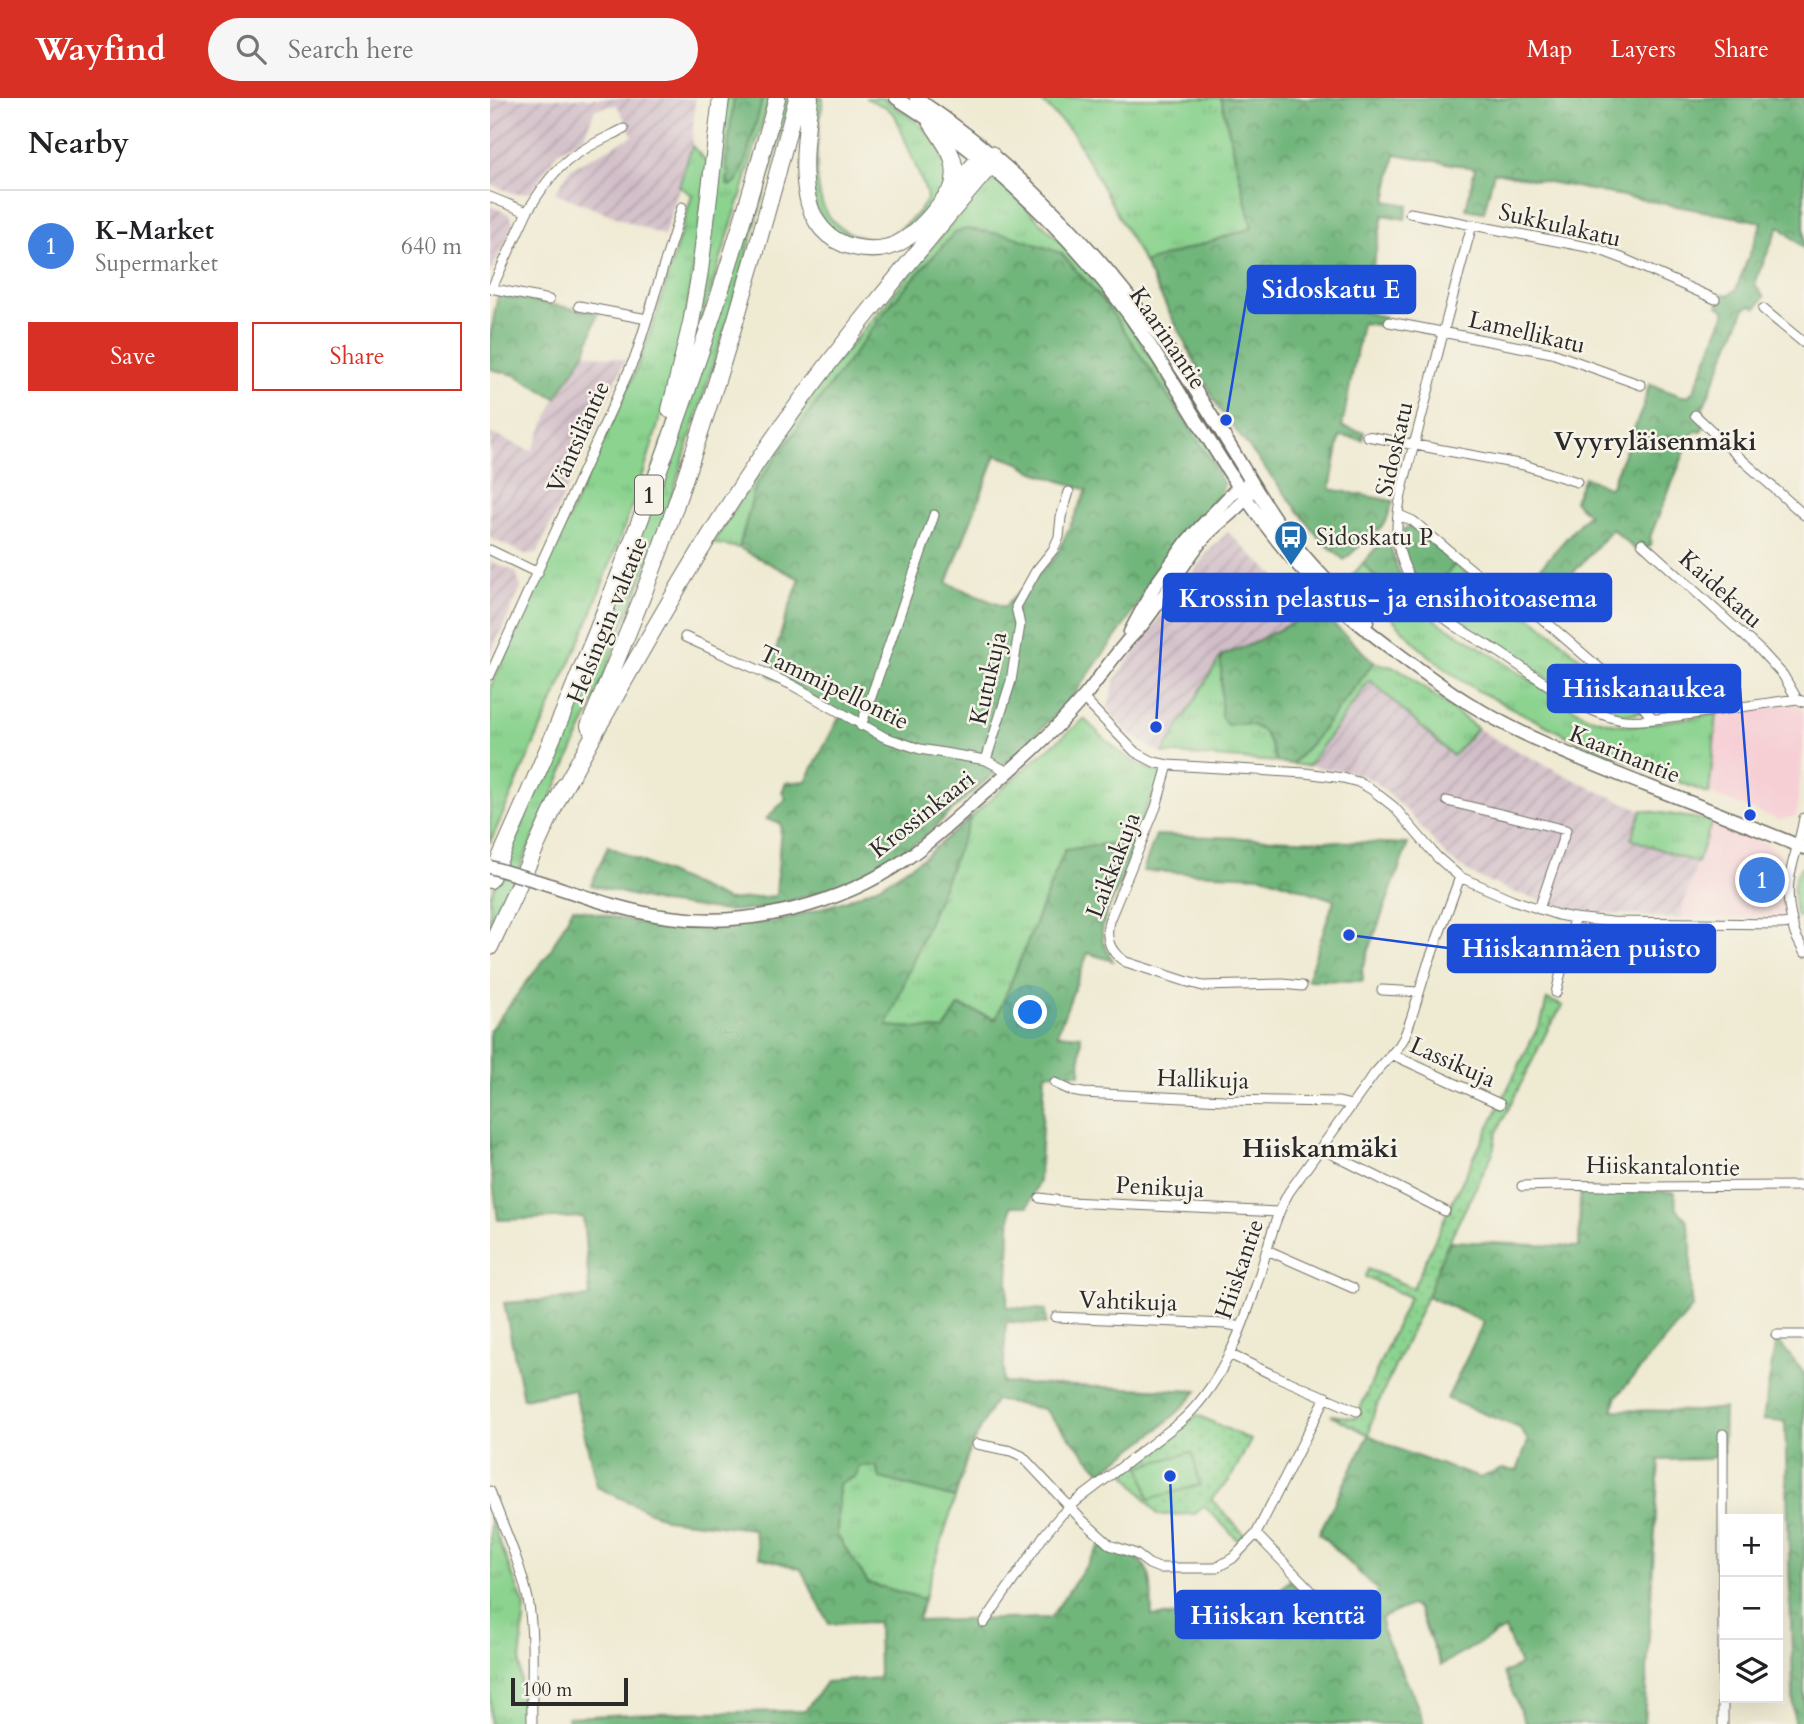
<!DOCTYPE html>
<html lang="en">
<head>
<meta charset="utf-8">
<style>
	body { margin:0; font-family:Cardo,serif; background:#f6f6f6; color:#202124 }
	.controls { position:absolute; right:21px; bottom:21px; display:grid; overflow:hidden; border-radius:0px; box-shadow:0 7px 28px #0002 }
	.controls button { width:63px; height:63px; display:grid; place-items:center; padding:0; border:0; border-bottom:2px solid #e0e0e0; background:#fff; color:#202124; font:35px sans-serif }
	.scale { position:absolute; left:21px; bottom:18px; width:117px; box-sizing:border-box; padding-left:7px; border:4px solid #2b2b2b; border-top:0; font-size:19px; line-height:24px; white-space:nowrap; color:#2b2b2b; -webkit-text-stroke:5px #f7f3e8; paint-order:stroke }
	.you { position:absolute; left:541px; top:915px; width:24px; height:24px; margin:-18px; border:5px solid #fff; border-radius:50%; background:#1a73e8; box-shadow:0 0 0 10px #1a73e833 }
	.badge { display:grid; place-items:center; width:46px; height:46px; border-radius:50%; background:#d93025; color:#fff; font-size:23px; font-weight:700 }
	.pin { position:absolute; translate:-50% -50%; border:4px solid #fff; box-shadow:0 2px 7px #0006 }
	.list { margin:0; padding:0; list-style:none }
	h2 { display:flex; justify-content:space-between; align-items:center; height:91px; margin:0; padding:0 28px; font-size:30px }
	h2 small { font-size:23px; font-weight:400; color:#757577 }
	.list li { display:grid; grid-template-columns:46px 1fr auto; gap:21px; align-items:center; box-sizing:border-box; height:112px; padding:0 28px; border-top:2px solid #e0e0e0 }
	.list b { display:block; font-size:26px; white-space:nowrap }
	.list p { margin:0; font-size:23px; white-space:nowrap; color:#757577 }
	.list em { font-size:23px; font-style:normal; color:#757577 }
	.actions { display:flex; gap:14px; padding:21px 28px }
	.actions a { flex:1; padding:16px 0; border:2px solid #d93025; border-radius:0px; text-align:center; font-size:24px; color:#d93025 }
	.actions .main { background:#d93025; color:#fff }
	.icon { flex:none; width:38px; height:38px; fill:none; stroke:currentColor; stroke-width:2; stroke-linecap:round; stroke-linejoin:round }
	.map { position:relative; flex:none; width:1314px; height:1626px; overflow:hidden }
	header { display:flex; align-items:center; gap:42px; box-sizing:border-box; height:98px; padding:0 35px; background:#d93025; color:#fff }
	header strong { font-size:33px }
	nav { display:flex; gap:38px; margin-inline-start:auto; font-size:24px }
	.search { width:490px; height:63px; background:#f6f6f6; display:flex; align-items:center; gap:18px; box-sizing:border-box; padding:0 24px; border-radius:38px; color:#757577; font-size:26px }
	main { display:flex }
	aside { flex:1; background:#fff }
	.map>svg:first-child { display:block }
	.built { fill:#f6cfd5 }
	.industrial { fill:url(#industrial-furrows) }
	.grass { fill:url(#grass-tufts); stroke:#5b7f5d; stroke-width:2 }
	.forest { fill:url(#forest-crowns); stroke:#4e7052; stroke-width:2; fill-rule:evenodd }
	.park { fill:url(#park-dots); stroke:#5b7f5d; stroke-width:2 }
	.pitch { fill:#8bd38f; stroke:#5b7f5d; stroke-width:2 }
	.lines { fill:none; stroke-linecap:round; stroke-linejoin:round }
	.street-casing { stroke:#706e65; stroke-width:11 }
	.secondary-casing { stroke:#706e65; stroke-width:15 }
	.highway-casing { stroke:#706e65; stroke-width:18 }
	.street { stroke:#fff; stroke-width:9 }
	.secondary { stroke:#fff; stroke-width:12 }
	.highway { stroke:#fff; stroke-width:16 }
	.secondary-bridge-casing { stroke:#706e65; stroke-width:15; stroke-linecap:butt }
	.secondary-bridge { stroke:#fff; stroke-width:12 }
	.labels { text-anchor:middle; stroke-width:5; stroke-linejoin:round; paint-order:stroke }
	.shield { fill:#f7f3e8; stroke:#686764; stroke-width:2 }
	.shield-label { font-size:23px; font-weight:bold; fill:#2b2b2b }
	.street-label { font-size:24px; fill:#2b2b2b; stroke:#f7f3e8 }
	.poi-label { font-size:24px; fill:#2b2b2b; stroke:#f7f3e8; text-anchor:start }
	.neighbourhood-label { font-size:26px; font-weight:bold; fill:#2b2b2b; stroke:#f7f3e8 }
	.leader { fill:none; stroke:#1d4ed8; stroke-width:2.5 }
	.callout-dot { fill:#1d4ed8; stroke:#f7f3e8; stroke-width:2.5 }
	.callout { fill:#1d4ed8; stroke:#1d4ed8; stroke-width:2.5 }
	.callout-label { font-size:26px; text-anchor:middle; font-weight:bold; fill:#fff }
</style>
</head>
<body>
<header>
<strong>Wayfind</strong>
<div class="search"><svg class="icon" aria-label="search" viewBox="0 0 24 24"><circle cx="10" cy="10" r="6"/><path d="M15 15l6 6"/></svg>Search here</div>
<nav><a>Map</a><a>Layers</a><a>Share</a></nav>
</header>
<main>
<aside>
<h2>Nearby<small></small></h2>
<ul class="list">
<li><span class="badge" style="background:#3f7fe0">1</span><div><b>K-Market</b><p>Supermarket</p></div><em>640 m</em></li>
</ul>
<div class="actions"><a class="main">Save</a><a>Share</a></div>
</aside>
<div class="map">
<svg width="1314" height="1626" viewBox="0 0 1314 1626">
	<defs>
		<pattern id="industrial-furrows" width="10" height="10" patternUnits="userSpaceOnUse" patternTransform="scale(1.75)"><rect width="10" height="10" fill="#d1bdc8"/><path d="M-1 1l2-2M0 10L10 0M9 11l2-2" fill="none" stroke="#aa9aa3"/></pattern>
		<pattern id="grass-tufts" width="24" height="20" patternUnits="userSpaceOnUse" patternTransform="scale(1.75)"><rect width="24" height="20" fill="#8bd38f"/><path d="M3 7l-1-3M5 7V3M7 7l1-3M15 17l-1-3M17 17v-4M19 17l1-3" fill="none" stroke="#78b57c"/></pattern>
		<pattern id="forest-crowns" width="20" height="18" patternUnits="userSpaceOnUse" patternTransform="scale(1.75)"><rect width="20" height="18" fill="#70b57a"/><path d="M2 6a3 3 0 1 1 6 0M12 15a3 3 0 1 1 6 0" fill="none" stroke="#5c9364"/></pattern>
		<pattern id="park-dots" width="8" height="8" patternUnits="userSpaceOnUse" patternTransform="scale(1.75)"><rect width="8" height="8" fill="#8bd38f"/><path d="M2 2h.1M6 6h.1" fill="none" stroke="#78b57c" stroke-width="1.8" stroke-linecap="round"/></pattern>
	</defs>
	<rect width="100%" height="100%" fill="#f7f3e8"/>
	<filter id="ink" filterUnits="userSpaceOnUse"><feTurbulence type="fractalNoise" baseFrequency=".0143" numOctaves="2"/><feDisplacementMap in="SourceGraphic" scale="14" xChannelSelector="R" yChannelSelector="G"/><feConvolveMatrix kernelMatrix="1 2 1 2 8 2 1 2 1" color-interpolation-filters="sRGB"/></filter>
	<filter id="wash" filterUnits="userSpaceOnUse"><feTurbulence type="fractalNoise" baseFrequency=".00686" numOctaves="4" result="noise"/><feDisplacementMap in="SourceGraphic" scale="28" xChannelSelector="R" yChannelSelector="G"/><feGaussianBlur stdDeviation="1.57" result="paint"/><feColorMatrix in="noise" values="0 0 0 0 0 0 0 0 0 0 0 0 0 0 0 0 0 1.4 0 .05"/><feComposite in="paint" operator="in"/></filter>
	<g filter="url(#wash)">
		<rect width="100%" height="100%" fill="#efead2"/>
		<path class="built" d="M1305 605 1309 607 1314 614V643L1306 718 1290 722 1219 696 1227 616Z
			M1222 723 1279 747 1287 754 1291 766 1290 787 1296 814 1290 820 1283 821 1265 819 1189 821Z"/>
		<path class="industrial" d="M0 0H205L202 48 174 138 65 95 81 70 143 38 127 7 105 11 93 40 67 54 41 94 25 96 0 86Z
			M0 108 19 116 24 127 0 175Z
			M95 255 135 262 48 454 37 457 0 440V335L42 353 66 300Z
			M738 434 823 514 761 546 731 558 673 655 669 654 658 648 637 634 619 614 618 609 625 581 718 454Z
			M0 463 26 474 31 490 0 557Z
			M880 582 963 658 987 630 1008 643 1105 692 1152 712 1142 741 1207 765 1189 821 1087 813 1026 795 985 778 960 762 917 713 884 683 871 677 855 673 818 668Z"/>
		<path class="grass" d="M236 0H244L236 67 238 75 237 86 252 75 273 0H279L252 94 199 260Z
			M294 0H301L243 205 173 425 99 616 0 836V798L62 657Z
			M326 0H333C328 33 323 65 330 98 335 122 356 139 380 140 386 140 391 141 396 139 411 133 428 116 437 102L436 94 405 17 396 9 375 0H393L427 24 441 37 460 68 453 97 410 137 400 143 364 145 338 129 326 109 318 57Z
			M548 0H731L762 130 654 165 583 35Z
			M202 48 218 65 193 243 150 387 98 524 0 745V590L145 274 166 218 202 97 189 88Z
			M500 82 511 85 518 92 579 152 626 207 728 363 724 367 619 210 571 155 464 135 400 207 266 387 249 450 223 445 261 385 340 272 494 86Z
			M873 465 905 502 922 516 930 507 949 525 979 542 1096 618 1121 625 1143 628 1227 616 1219 696 1073 636 990 594 963 577 930 550 862 478Z
			M965 466 993 490 1041 519 1062 535 1151 614C1138 619 1121 615 1109 610 1086 600 1065 584 1044 571 1008 547 971 526 937 499Z
			M731 558V619L737 626C770 621 778 634 786 664L673 655Z
			M884 564 909 571 987 630 963 658 880 582 818 668 802 666 821 646Z
			M594 621C618 643 639 669 673 674L670 685 656 710 644 742 575 752 506 921 470 908 454 932 396 928 481 719 535 670Z
			M1152 712 1222 723 1207 765 1141 741Z
			M1314 767V817L1308 819 1306 818C1304 802 1299 778 1314 767Z
			M369 1368H386L391 1380 465 1400 434 1501 378 1485 347 1437 349 1386 366 1378Z
			M0 1420 35 1509 30 1565 32 1626H0Z"/>
		<path class="forest" d="M244 0H273L252 75 246 85 240 88 237 86 238 75 236 67Z
			M731 0H1314V150L1289 128 1266 181V188L1274 199 1266 210 1261 207 1255 210 1212 312 1213 317 1217 321 1211 334 1207 333 1202 336 1160 439 1161 447 1151 457 1122 431 1053 509 1027 496 1098 416 1084 403 1094 379 1120 390 1153 309 1159 286 1191 298H1198L1204 292 1234 218V212L1228 208 1233 196H1241L1246 191 1272 124 1004 74 994 114 976 111 985 70 905 56 896 103 918 107 915 121 893 117 874 214 895 219 893 228 872 225 852 329 874 334 873 342 850 338 840 391 903 403 897 421 891 429 854 462 830 441 729 311 654 165 762 130Z
			M476 131 519 137 571 155 619 210 724 367 734 387 730 396 683 450 635 526 582 599 534 649 472 703 432 741 399 763 359 783 317 798 272 811 236 813 172 805 101 787 118 748 237 802 286 798 291 726 276 721 296 701 292 694 296 685 316 683 351 616 279 577 295 521 310 481 249 450 266 387 400 207 464 135ZM506 357 529 365 544 374 597 392 565 460 514 509 457 485Z
			M8 197 108 215 95 255 66 300 25 277 0 271V238Z
			M921 428 965 466 937 499C922 479 909 457 914 431Z
			M898 436C904 469 911 480 930 507L922 517 905 502 873 465Z
			M823 514 841 524 884 564 821 646 802 666 786 664C779 634 769 621 737 627L731 619V558L761 546Z
			M481 719 397 928 454 932 469 908 506 921 575 752 644 742 634 776 615 818 612 834 613 844 623 863 598 855 567 936 591 938 590 976 555 975 549 1083 538 1108H521L517 1209 556 1212V1226L516 1224 513 1285 707 1293C682 1325 644 1349 611 1374L554 1311 505 1302 479 1353 465 1400 390 1380 386 1368H369L366 1378 349 1386 347 1437 378 1485 434 1501 428 1523 560 1520 610 1448C619 1452 628 1453 637 1456 668 1467 660 1493 662 1518L765 1517 800 1482 833 1516 887 1515V1492L829 1435 879 1337 917 1355 990 1380 1012 1371 1027 1373 1038 1343 1030 1330 957 1301 994 1224 937 1198 954 1153 961 1143 1089 1149 1090 1091 1185 1094 1186 1110 1197 1122 1201 1141V1201L1203 1209 1127 1298 1122 1312 1206 1313 1234 1310 1233 1355 1218 1361 1169 1362 1154 1626H1036L1014 1575 1030 1567 1015 1531 951 1567 928 1511 921 1507 892 1520V1532L922 1594 934 1626H80L77 1619 163 1615 315 1613 336 1584 389 1580 388 1524 339 1526 311 1471 269 1459 263 1431 175 1421 107 1389 84 1291 33 1301 14 1205 100 1199 93 1119 8 1122 0 1064V932L59 855 83 810 130 821 179 829H234L289 823 355 803 389 788 433 760Z
			M666 737 918 746 872 871 873 883 817 882 844 802 773 778 653 773Z
			M1286 1240 1314 1275V1626H1304L1295 1324 1273 1322Z"/>
		<path class="park" d="M1057 901 1073 908 1059 929 1006 1036 1003 1055 954 1153 937 1198 884 1314 879 1337 841 1317 866 1320 919 1199 875 1179 878 1171 923 1190 961 1106 1052 921Z
			M707 1317 761 1342 739 1383 721 1401 755 1437 749 1443 714 1408 705 1416 668 1417 636 1376Z"/>
		<path class="pitch" d="M702 1354 710 1387 659 1401 651 1368Z"/>
	</g>
	<g filter="url(#ink)">
		<g class="lines">
			<g class="street-casing">
				<path id="street" d="M0 99 37 114C48 97 59 78 75 65 92 50 114 41 134 31
					M920 115 1108 151 1134 161 1225 201
					M982 127C963 195 946 263 928 332 920 363 906 403 907 435 908 461 921 488 939 506 958 526 985 540 1009 554 1041 575 1097 618 1134 622 1154 624 1182 619 1202 616 1237 611 1272 606 1307 601L1314 604
					M0 190 59 202
					M2 190 37 114
					M89 208 157 221
					M1273 211 1314 245
					M899 224 1062 255 1151 287
					M1205 317 1248 358 1314 417
					M877 338 1034 367 1087 384
					M909 417 923 423 1000 487 1021 501
					M1152 445 1271 553 1293 577 1307 601
					M0 452 48 475
					M1048 517 1152 607 1162 620
					M195 539 302 587 394 639 430 651 496 662 518 674
					M0 577 146 257 192 109
					M593 600 645 654 664 664 678 667 815 675 853 680 868 684 881 691 904 709 947 759 970 779 1023 802 1068 817 1084 820 1122 824 1291 826 1302 825 1305 836 1314 854
					M371 628 444 417
					M496 662 521 583 530 527 526 509 546 473 563 452 569 439 571 419 579 394
					M678 667 666 709 619 823C615 840 620 855 636 864L698 884 713 888 793 886 812 888
					M957 703 1076 732 1049 811
					M1303 827C1290 781 1307 762 1314 720
					M892 892 929 894
					M1066 895 1084 820
					M901 956 1010 1006
					M565 985 582 993 593 995 734 1002 849 1004 861 1007
					M830 1050 955 1113
					M1032 1088 1066 1087 1160 1089 1314 1088
					M550 1100 579 1104 789 1114
					M777 1152 863 1190
					M566 1219 736 1226 751 1229
					M1286 1237H1314
					M739 1256 781 1276 867 1313
					M487 1346 521 1353 532 1358 590 1420 620 1447 646 1456 659 1466 669 1470H726L743 1460 766 1436 836 1299
					M0 1393C13 1428 30 1464 38 1501 45 1541 41 1585 42 1626
					M766 1436 834 1506
					M494 1525 555 1436 571 1417 588 1402 689 1325C729 1291 751 1235 767 1185 777 1154 783 1122 799 1094L885 975 909 948 914 940 921 921 938 866 970 779
					M1233 1626V1336"/>
			</g>
			<g class="secondary-casing">
				<path id="secondary" d="M406 0C505 63 592 145 657 243 710 323 752 408 818 478 846 508 877 533 910 557 933 574 955 591 980 606 1033 639 1092 662 1150 685 1205 706 1260 728 1314 750
					M426 0C523 65 599 142 668 237 694 273 717 310 740 348 756 374 770 400 788 425 814 461 846 492 877 524
					M640 534 664 489 698 442 748 389 755 388
					M57 786C97 799 137 814 179 819 259 830 350 807 416 761 445 741 470 716 497 693 530 664 563 635 592 601 607 584 619 564 634 547 639 540 646 534 652 527 674 500 691 468 713 441 726 426 743 416 755 401 759 397 761 392 764 388"/>
			</g>
			<g class="highway-casing">
				<path id="highway" d="M441 24C456 47 471 63 462 91
					M180 312 201 225 210 173 231 0
					M99 628C124 568 150 508 172 446 224 300 269 151 307 0
					M70 697C136 580 200 462 276 351 345 252 422 160 500 68L501 56 490 60C480 71 471 81 461 92 447 110 434 129 414 142 399 152 380 153 363 149 298 133 315 48 320 0
					M0 782C115 529 216 268 287 0
					M0 849 74 688"/>
			</g>
			<use href="#street" class="street"/>
			<use href="#secondary" class="secondary"/>
			<use href="#highway" class="highway"/>
			<g class="secondary-bridge-casing">
				<path id="secondary-bridge" d="M0 769 57 786"/>
			</g>
			<use href="#secondary-bridge" class="secondary-bridge"/>
		</g>
	</g>
	<defs>
		<g id="bus-pin" transform="scale(1.75)"><path d="M0 17L-7.5 6A9.5 9.5 0 1 1 7.5 6Z" fill="#1f6fb2" stroke="#f7f3e8"/><path d="M-5-6H5V4H4V6H2V4H-2V6H-4V4H-5ZM-3.5-4V0h7V-4ZM-3.5 1.2v1.5H-2V1.2ZM2 1.2v1.5H3.5V1.2Z" fill="#fff"/></g>
	</defs>
	<g fill-rule="evenodd">
		<use href="#bus-pin" x="801" y="439"/>
	</g>
	<g class="labels">
		<rect class="shield" x="145" y="377.5" width="28" height="39" rx="5"/>
		<g class="shield-label">
			<text x="159" y="405">1</text>
		</g>
		<g class="street-label">
			<text transform="translate(1070 127) rotate(13)" y="8">Sukkulakatu</text>
			<text transform="translate(1037 234) rotate(13)" y="8">Lamellikatu</text>
			<text transform="translate(678 240) rotate(56)" y="8">Kaarinantie</text>
			<text transform="translate(88 339) rotate(-66)" y="8">Väntsiläntie</text>
			<text transform="translate(904 351) rotate(-77)" y="8">Sidoskatu</text>
			<text transform="translate(1231 491) rotate(42)" y="8">Kaidekatu</text>
			<text transform="translate(117 522) rotate(-68)" y="8">Helsingin valtatie</text>
			<text transform="translate(498 580) rotate(-77)" y="8">Kutukuja</text>
			<text transform="translate(344 589) rotate(26)" y="8">Tammipellontie</text>
			<text transform="translate(1135 656) rotate(22)" y="8">Kaarinantie</text>
			<text transform="translate(432 716) rotate(-38)" y="8">Krossinkaari</text>
			<text transform="translate(623 767) rotate(-69)" y="8">Laikkakuja</text>
			<text transform="translate(963 964) rotate(24)" y="8">Lassikuja</text>
			<text transform="translate(713 981) rotate(2)" y="8">Hallikuja</text>
			<text transform="translate(1173 1068) rotate(1)" y="8">Hiiskantalontie</text>
			<text transform="translate(670 1089) rotate(3)" y="8">Penikuja</text>
			<text transform="translate(749 1171) rotate(-71)" y="8">Hiiskantie</text>
			<text transform="translate(638 1203) rotate(2)" y="8">Vahtikuja</text>
		</g>
		<g class="poi-label">
			<text x="826" y="447">Sidoskatu P</text>
		</g>
		<g class="neighbourhood-label">
			<text x="1165" y="352">Vyyryläisenmäki</text>
			<text x="830" y="1059">Hiiskanmäki</text>
		</g>
	</g>
	<path class="leader" d="M736 322L758 191M666 629L674 500M1260 717L1250 590M859 837L958 850M680 1378L686 1517"/>
	<g class="callout-dot">
		<circle cx="736" cy="322" r="7"/>
		<circle cx="666" cy="629" r="7"/>
		<circle cx="1260" cy="717" r="7"/>
		<circle cx="859" cy="837" r="7"/>
		<circle cx="680" cy="1378" r="7"/>
	</g>
	<g class="callout">
		<rect x="758" y="168" width="167" height="47" rx="7"/>
		<rect x="674" y="476" width="447" height="47" rx="7"/>
		<rect x="1058" y="567" width="192" height="47" rx="7"/>
		<rect x="958" y="827" width="267" height="47" rx="7"/>
		<rect x="686" y="1493" width="204" height="47" rx="7"/>
	</g>
	<g class="callout-label">
		<text x="841" y="200">Sidoskatu E</text>
		<text x="898" y="509">Krossin pelastus- ja ensihoitoasema</text>
		<text x="1154" y="599">Hiiskanaukea</text>
		<text x="1091" y="859">Hiiskanmäen puisto</text>
		<text x="788" y="1526">Hiiskan kenttä</text>
	</g>
</svg>
<div class="controls">
<button>+</button>
<button>−</button>
<button><svg class="icon" aria-label="layers" viewBox="0 0 24 24"><path d="M12 4l9 5-9 5-9-5zM3 14l9 5 9-5"/></svg></button>
</div>
<div class="scale">100 m</div>
<div class="you"></div>
<div class="pin badge" style="left:1272px;top:782px;background:#3f7fe0">1</div>
</div>
</main>
</body>
</html>
